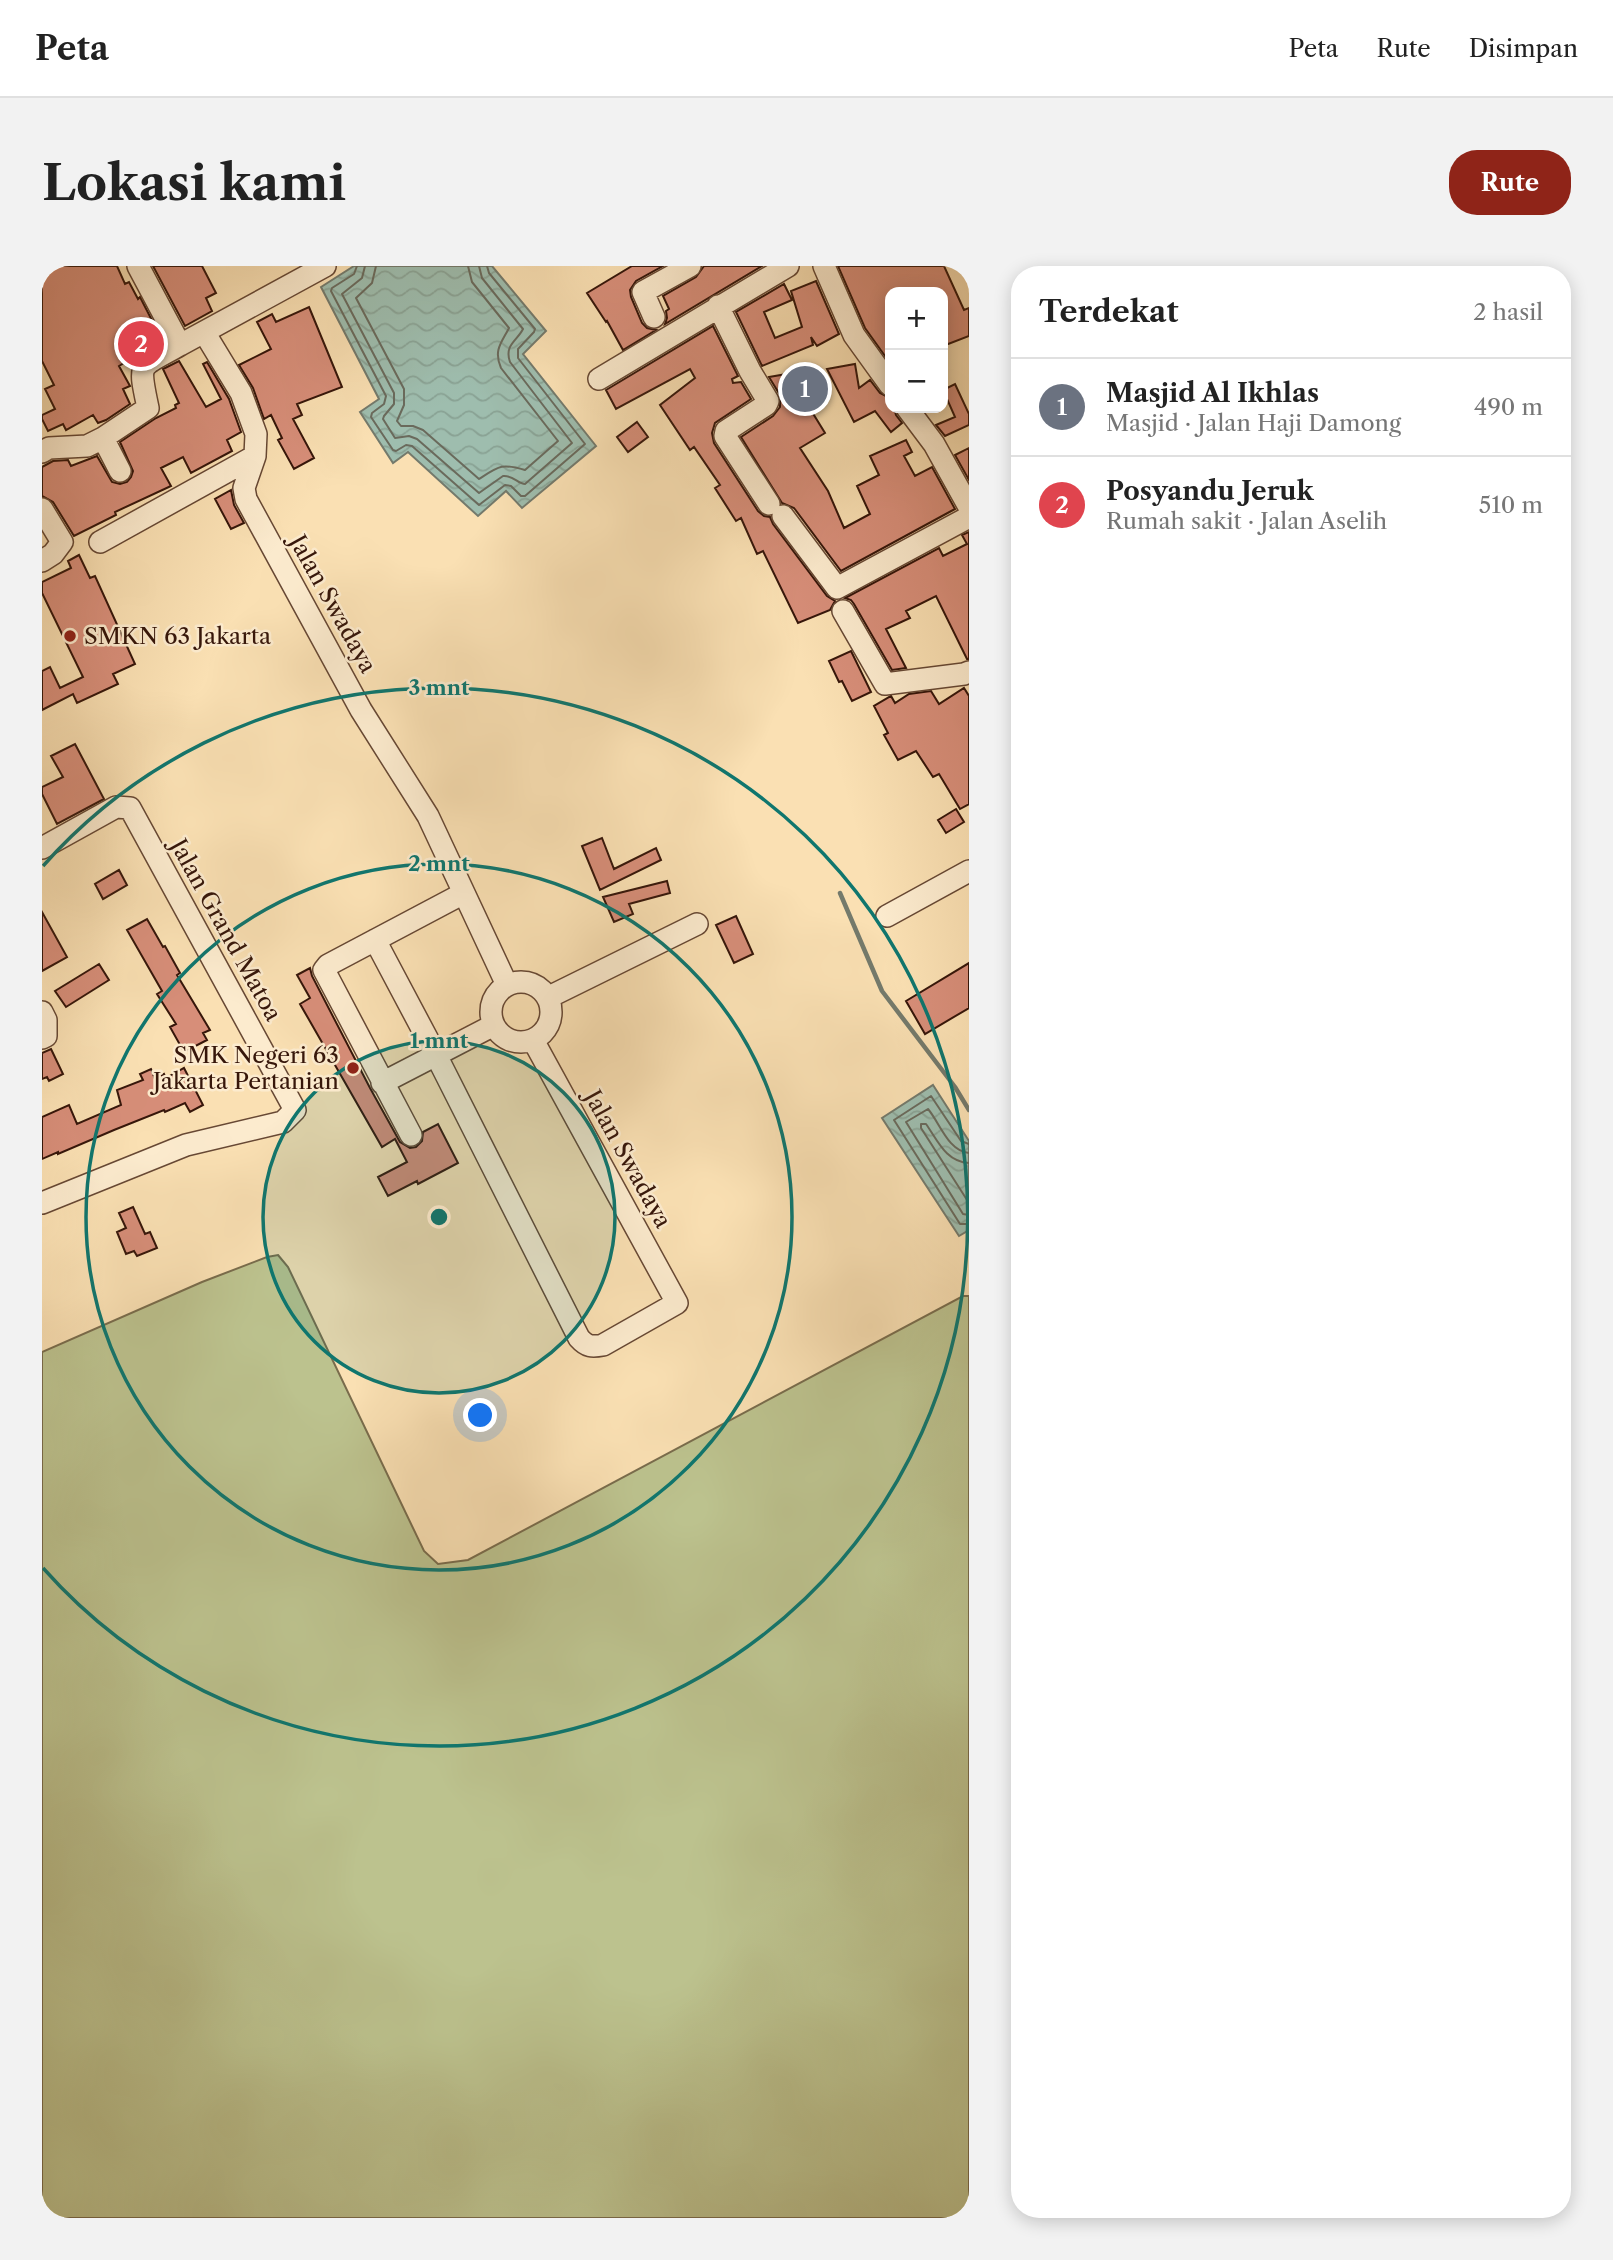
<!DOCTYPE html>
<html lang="id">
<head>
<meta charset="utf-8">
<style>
	body { margin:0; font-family:"Libre Caslon Text",serif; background:#f2f2f2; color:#222 }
	.controls { position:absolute; right:21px; top:21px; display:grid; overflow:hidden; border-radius:14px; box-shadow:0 4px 18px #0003 }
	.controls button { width:63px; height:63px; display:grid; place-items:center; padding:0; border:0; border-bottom:2px solid #e0e0e0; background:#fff; color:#222; font:35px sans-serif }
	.you { position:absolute; left:439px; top:1150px; width:24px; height:24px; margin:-18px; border:5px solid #fff; border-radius:50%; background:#1a73e8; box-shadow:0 0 0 10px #1a73e833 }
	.badge { display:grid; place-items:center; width:46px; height:46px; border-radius:50%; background:#8f2418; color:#fff; font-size:23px; font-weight:700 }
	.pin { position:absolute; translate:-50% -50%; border:4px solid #fff; box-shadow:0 2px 7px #0006 }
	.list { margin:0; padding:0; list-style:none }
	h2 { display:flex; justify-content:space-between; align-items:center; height:91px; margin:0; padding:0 28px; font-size:30px }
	h2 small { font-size:23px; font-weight:400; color:#767676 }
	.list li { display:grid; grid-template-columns:46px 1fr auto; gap:21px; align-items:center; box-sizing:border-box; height:98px; padding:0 28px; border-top:2px solid #e0e0e0 }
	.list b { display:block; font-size:26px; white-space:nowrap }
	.list p { margin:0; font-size:23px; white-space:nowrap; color:#767676 }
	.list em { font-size:23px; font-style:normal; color:#767676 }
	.map { position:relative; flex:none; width:927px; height:1952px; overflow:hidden; border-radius:28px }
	header { display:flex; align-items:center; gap:42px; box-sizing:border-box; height:98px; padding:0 35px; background:#fff; border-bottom:2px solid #e0e0e0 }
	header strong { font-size:33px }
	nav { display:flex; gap:38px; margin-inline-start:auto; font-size:24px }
	.intro { display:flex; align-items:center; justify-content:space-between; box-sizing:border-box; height:168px; padding:0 42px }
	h1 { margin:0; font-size:49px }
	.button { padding:18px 32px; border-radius:28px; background:#8f2418; color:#fff; font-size:24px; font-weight:700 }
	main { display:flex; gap:42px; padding:0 42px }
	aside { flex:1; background:#fff; border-radius:28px; box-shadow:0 4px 18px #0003 }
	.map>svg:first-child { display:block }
	.grass { fill:#bcc28e; stroke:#796c4c; stroke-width:2 }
	.water { fill:url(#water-waves); stroke:#747a6c; stroke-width:2 }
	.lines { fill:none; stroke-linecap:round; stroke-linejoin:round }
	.shore { stroke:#6a6a5c; stroke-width:2 }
	.stream { stroke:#747a6c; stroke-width:4.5 }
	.building { fill:#d78e79; stroke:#36160a; stroke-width:2 }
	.minor-casing { stroke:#674834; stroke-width:24 }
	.minor { stroke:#fcebce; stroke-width:21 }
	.ring { fill:none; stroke:#0f766e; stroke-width:3.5 }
	.poi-dot { fill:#8f2418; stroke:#fcebce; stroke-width:2.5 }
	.labels { text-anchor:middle; stroke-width:5; stroke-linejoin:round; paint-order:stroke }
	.street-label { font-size:23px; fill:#36160a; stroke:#fcebce }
	.poi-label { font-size:23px; fill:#36160a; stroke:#fcebce; text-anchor:start }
	.centre { fill:#0f766e; stroke:#fcebce; stroke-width:3.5 }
	.ring-label { font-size:21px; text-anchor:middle; font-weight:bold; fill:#0f766e; stroke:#fcebce; stroke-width:5; stroke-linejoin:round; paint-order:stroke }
</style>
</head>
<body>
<header>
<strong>Peta</strong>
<nav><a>Peta</a><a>Rute</a><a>Disimpan</a></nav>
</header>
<div class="intro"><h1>Lokasi kami</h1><a class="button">Rute</a></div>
<main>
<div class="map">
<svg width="927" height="1952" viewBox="0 0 927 1952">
	<defs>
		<pattern id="water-waves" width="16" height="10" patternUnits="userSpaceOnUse" patternTransform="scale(1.75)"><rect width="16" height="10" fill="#9ebdae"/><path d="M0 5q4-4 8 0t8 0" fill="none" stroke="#89a294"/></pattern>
	</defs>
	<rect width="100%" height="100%" fill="#fae0b3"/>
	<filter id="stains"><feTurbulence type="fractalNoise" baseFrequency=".00286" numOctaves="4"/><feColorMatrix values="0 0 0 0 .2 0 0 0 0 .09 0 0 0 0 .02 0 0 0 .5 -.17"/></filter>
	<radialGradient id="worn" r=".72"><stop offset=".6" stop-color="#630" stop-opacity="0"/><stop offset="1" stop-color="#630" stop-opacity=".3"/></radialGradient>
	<path class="grass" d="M236 989 246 1001 382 1285 396 1298 426 1294 921 1030H927V1952H0V1086L160 1016 225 991Z"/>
	<path class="water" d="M312 0H450L504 65 481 88 554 180 480 242 464 225 436 250 366 186 351 197 318 146 337 133 279 21Z
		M891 819 927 875V964L917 970 840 852Z"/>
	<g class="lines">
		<path class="shore" d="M315 0 312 8 290 22 289 25 344 130 342 138 330 147 329 151 351 184 354 185 364 179 370 180 437 239 463 219 469 220 479 230H483L543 178 476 92V83L492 66 493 63 447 7 445 0
			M323 0 320 12 300 28 352 127V138L342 150 341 153 353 172 367 170 375 173 437 227 461 210C471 209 476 218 483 218L530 177 468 96C462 79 475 75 481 63L440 12 437 0
			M334 0 330 17 314 32 362 123V139L355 155 359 160H371L381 164 437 213C457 200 460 197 483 204L516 175 459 102C451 84 460 76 467 62L430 16 426 0
			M927 878 919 875 889 830 852 854 918 958H927
			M927 887C906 885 898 857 886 843L864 856 921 948 927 949
			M927 897C904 896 896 875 884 858H879V862L927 937"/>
		<path class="stream" d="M798 627 840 725 913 821 927 844"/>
	</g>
	<path class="building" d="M0 0H75L83 18 87 16 96 33 98 31 120 74 77 100 88 120 81 123 88 138 64 154 56 157 51 149 24 164 21 158 6 165 0 153V149L13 143 3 123 12 119 0 95Z
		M111 0H160L174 27 164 32 170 45 143 60Z
		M590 0H621L594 15 588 24 589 31 600 57 605 62 614 64 581 84 565 55 564 56 545 27Z
		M662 0H720L623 58 625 52 624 45 627 43 621 30 654 11Z
		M796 0H902L922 44 927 42V70L901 80V26H848V97L823 62Z
		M774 15 797 68 775 80 769 71 771 79 720 100 694 46 742 18 750 34 722 46 733 72 760 61 749 25Z
		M267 41 300 121 255 138 260 149 251 153 272 192 252 203 236 174 240 172 229 149 222 153 211 122 197 99 229 83 215 56 230 48 234 56Z
		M671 60 696 110 690 113 691 117 699 116 709 133 673 157 670 167 672 177 716 245 722 250 728 251 731 258 785 330 793 335 788 344 756 357 721 285 715 288 699 252 694 255 673 222 678 219 652 181 648 184 618 139 653 112 648 103 574 143 564 124Z
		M137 95 164 141 179 133 161 98 165 96 187 133 199 166 185 174 190 185 149 207 141 191 119 202 129 220 73 246 74 249 32 270 11 236 0 230V201L11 195 26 194 29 200 55 190 70 216 78 218 85 216 89 211 91 205 78 176 114 152 134 142 133 139 137 137 121 103Z
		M813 98 817 122 828 114 838 127 848 132V142H852L854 149 860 157 849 166 833 145 812 156 785 103Z
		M774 103 780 139 767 141 783 167 758 182 786 225 802 262 828 248 815 220 837 209 828 190 864 174 870 186 862 190 873 210 890 201 913 243 799 305 752 242 740 237 699 171 731 150 738 141V129L727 111Z
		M913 118 927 148V159L903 170 894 159 913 151 901 124Z
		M595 156 606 171 586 186 575 171Z
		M927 182V214L913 189Z
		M189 224 192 239 202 257 189 263 173 233Z
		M927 266V393H925L894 330 864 345 868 352 844 363 864 402 850 404 812 338 809 334 803 332 897 282 901 290 925 278 920 269Z
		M37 289 48 312 53 310 93 398 71 408 76 418 35 437 31 428 0 444V405L8 401 18 422 41 411 0 327V316L29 302 26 295Z
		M809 385 829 426 810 435 800 415 797 416 787 395Z
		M922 422 927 430V538L918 543 897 508 891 511 874 485 856 494 842 469 846 467 832 440 849 430 853 437 867 428 889 425 897 438Z
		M33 478 62 533 15 558 0 528V521L21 511 9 490Z
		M914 543 922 556 904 567 896 554Z
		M560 572 572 603 614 582 619 594 558 624 540 580Z
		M77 604 85 619 61 633 53 618Z
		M625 615 628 627 587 638 591 648 572 656 561 631Z
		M0 646 25 691 0 705Z
		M694 650 711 688 692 697 674 659Z
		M105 653 121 681 123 680 138 707 135 709 168 764 161 767 165 774 142 786 128 761 134 758 115 728 120 725 85 664Z
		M927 697V742L883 768 864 735Z
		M57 698 67 714 24 741 13 725Z
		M268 702 270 710 328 822 358 876 368 882 374 881 380 875 381 866 396 858 416 897 376 918 375 915 346 930 336 911 365 896 353 873 340 881 258 738 268 732 255 709Z
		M9 783 21 808 7 815 5 811 0 813V787Z
		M142 802 161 839 148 846 143 837 123 846 122 844 72 864 16 888V886L0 893V851L27 839 35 858 79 839 75 824 101 814 98 808 109 803 113 813 122 808 124 812Z
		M91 941 103 968 108 966 115 982 95 990 92 985 84 988 75 966 84 962 77 947Z"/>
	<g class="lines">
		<g class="minor-casing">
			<path id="minor" d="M96 0 138 79 283 0
				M782 0 812 69 848 119
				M676 40 708 105 726 135 724 139 684 165 683 170 727 238
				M612 51 601 26 648 0
				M162 66 199 127 214 168 213 190 202 222 204 233 319 444 386 550 465 719
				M557 113 746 0
				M865 142 892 178 927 241
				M0 186 7 182 45 180 61 172
				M78 205 61 172 106 142C96 94 96 103 138 79
				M0 243 20 276 11 288 0 295
				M741 250 795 322 927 251
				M58 276 213 190
				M801 345 843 418 922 408 927 406
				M0 582 74 541 88 542 253 844 241 856 144 879 0 937
				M845 650 927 605
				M333 674 394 789 537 1072C545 1081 550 1081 561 1079L635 1037 491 774
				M449 746a30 30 0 1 1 60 0a30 30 0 1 1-60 0Z
				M507 731 655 658
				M0 746 4 754V770L0 772
				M340 817 452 759
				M369 869 282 704 286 699 422 627"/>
		</g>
		<use href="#minor" class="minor"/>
	</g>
	<circle cx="397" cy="951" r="176" fill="#0f766e" fill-opacity=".12"/>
	<g class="ring">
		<circle cx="397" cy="951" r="176"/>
		<circle cx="397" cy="951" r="353"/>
		<path d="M1 600A529 529 0 1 1 1 1302"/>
	</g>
	<g class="poi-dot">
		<circle cx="28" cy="370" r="7"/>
		<circle cx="311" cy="802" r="7"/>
	</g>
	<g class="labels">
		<g class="street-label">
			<text transform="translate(291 338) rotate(61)" y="8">Jalan Swadaya</text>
			<text transform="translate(184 664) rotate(61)" y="8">Jalan Grand Matoa</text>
			<text transform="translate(586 893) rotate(61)" y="8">Jalan Swadaya</text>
		</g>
		<g class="poi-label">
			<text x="42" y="378">SMKN 63 Jakarta</text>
			<text x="297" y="797" text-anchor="end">SMK Negeri 63<tspan x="297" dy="26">Jakarta Pertanian</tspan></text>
		</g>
	</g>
	<circle cx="397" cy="951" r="10" class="centre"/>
	<g class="ring-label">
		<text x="397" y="429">3 mnt</text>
		<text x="397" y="605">2 mnt</text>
		<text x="397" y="782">1 mnt</text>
	</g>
	<rect width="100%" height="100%" filter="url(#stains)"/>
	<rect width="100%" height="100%" fill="url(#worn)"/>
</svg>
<div class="controls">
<button>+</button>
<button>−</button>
</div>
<div class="you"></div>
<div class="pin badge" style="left:763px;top:123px;background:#6b7280">1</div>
<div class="pin badge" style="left:99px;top:78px;background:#e0444e">2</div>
</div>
<aside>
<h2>Terdekat<small>2 hasil</small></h2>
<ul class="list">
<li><span class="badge" style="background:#6b7280">1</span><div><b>Masjid Al Ikhlas</b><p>Masjid · Jalan Haji Damong</p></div><em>490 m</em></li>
<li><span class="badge" style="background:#e0444e">2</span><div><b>Posyandu Jeruk</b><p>Rumah sakit · Jalan Aselih</p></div><em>510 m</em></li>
</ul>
</aside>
</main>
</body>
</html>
